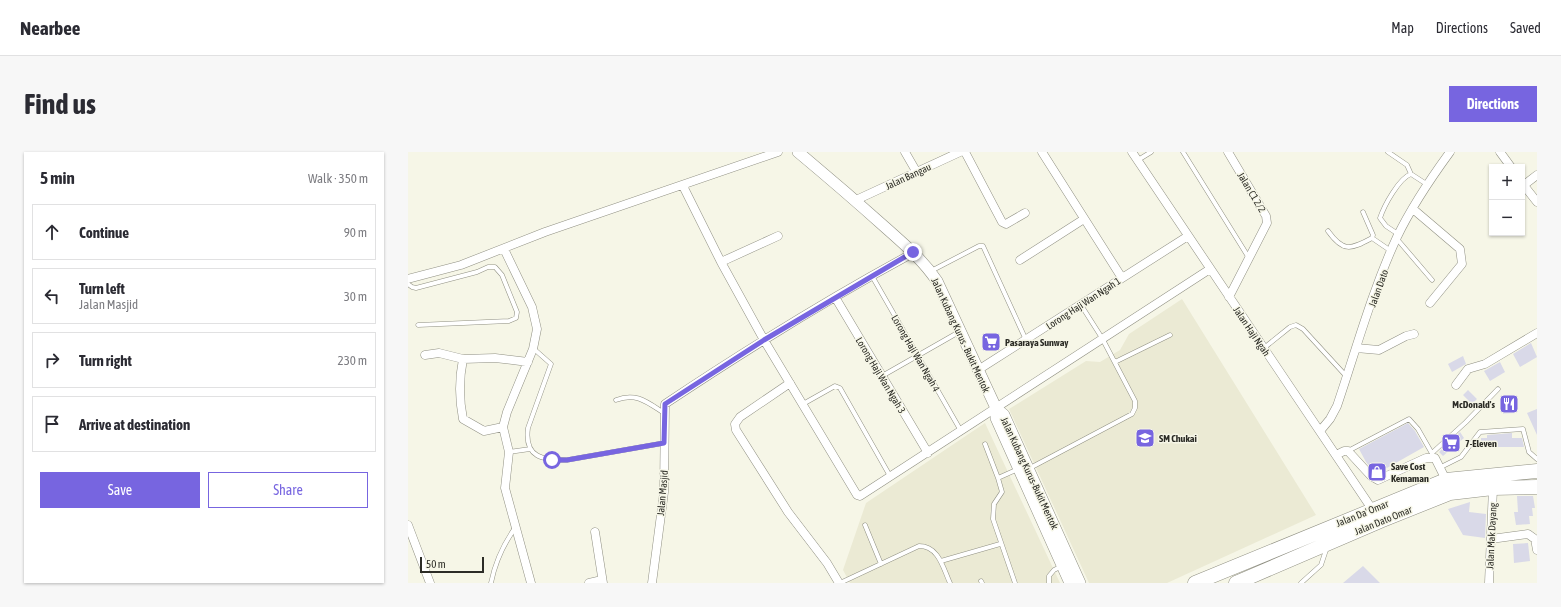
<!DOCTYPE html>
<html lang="en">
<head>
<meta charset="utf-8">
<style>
	body { margin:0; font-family:"Asap Condensed",sans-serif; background:#f7f7f7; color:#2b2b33 }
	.controls { position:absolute; right:12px; top:12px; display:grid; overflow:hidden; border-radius:0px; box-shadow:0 1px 3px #0004 }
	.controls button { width:36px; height:36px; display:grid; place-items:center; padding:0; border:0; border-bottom:1px solid #e1e1e2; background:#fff; color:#2b2b33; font:20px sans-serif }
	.scale { position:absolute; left:12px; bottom:10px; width:64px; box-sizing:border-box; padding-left:4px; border:2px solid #2c2c26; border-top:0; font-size:11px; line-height:14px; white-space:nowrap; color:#2c2c26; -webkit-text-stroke:3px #f6f6e7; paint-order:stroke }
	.stop { position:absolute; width:12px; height:12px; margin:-9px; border:3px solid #7765e0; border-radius:50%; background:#fff }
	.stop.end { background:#7765e0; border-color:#fff; box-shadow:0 1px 4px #0008 }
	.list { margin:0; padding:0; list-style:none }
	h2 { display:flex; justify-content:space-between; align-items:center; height:52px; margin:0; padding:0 16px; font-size:17px }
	h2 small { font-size:13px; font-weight:400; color:#7c7c81 }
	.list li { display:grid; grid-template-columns:26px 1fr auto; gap:12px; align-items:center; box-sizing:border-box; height:56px; margin:0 8px 8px; padding:0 8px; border:1px solid #e1e1e2; border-radius:0px }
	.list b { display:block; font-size:15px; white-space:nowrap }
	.list p { margin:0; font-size:13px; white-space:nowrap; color:#7c7c81 }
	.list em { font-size:13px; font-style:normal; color:#7c7c81 }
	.actions { display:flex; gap:8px; padding:12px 16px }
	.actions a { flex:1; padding:9px 0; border:1px solid #7765e0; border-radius:0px; text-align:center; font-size:14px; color:#7765e0 }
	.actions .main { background:#7765e0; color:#fff }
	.icon { flex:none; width:22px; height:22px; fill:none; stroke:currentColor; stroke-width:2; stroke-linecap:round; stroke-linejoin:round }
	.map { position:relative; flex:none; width:1129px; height:431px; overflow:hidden; border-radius:0px }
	header { display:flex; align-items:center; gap:24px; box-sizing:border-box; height:56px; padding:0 20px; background:#fff; border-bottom:1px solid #e1e1e2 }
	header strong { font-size:19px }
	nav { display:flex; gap:22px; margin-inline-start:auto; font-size:14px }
	.intro { display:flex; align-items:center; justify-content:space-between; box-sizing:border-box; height:96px; padding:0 24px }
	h1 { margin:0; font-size:28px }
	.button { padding:10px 18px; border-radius:0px; background:#7765e0; color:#fff; font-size:14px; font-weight:700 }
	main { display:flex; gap:24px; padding:0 24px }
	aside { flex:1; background:#fff; border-radius:0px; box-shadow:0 1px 3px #0004 }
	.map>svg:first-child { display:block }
	.built { fill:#ebead4 }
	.building { fill:#d9d9e8 }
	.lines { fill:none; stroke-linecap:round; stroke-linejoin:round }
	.lane-casing { stroke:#909083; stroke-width:5 }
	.street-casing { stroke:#909083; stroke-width:9 }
	.secondary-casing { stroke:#909083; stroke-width:12 }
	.highway-casing { stroke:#909083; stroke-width:15 }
	.lane { stroke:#fff; stroke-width:4 }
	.street { stroke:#fff; stroke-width:8 }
	.secondary { stroke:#fff; stroke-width:11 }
	.highway { stroke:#fff; stroke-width:14 }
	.route { stroke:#7765e0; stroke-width:5 }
	.labels { text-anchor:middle; stroke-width:3; stroke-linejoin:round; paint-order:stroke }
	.street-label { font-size:10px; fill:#2c2c26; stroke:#f6f6e7 }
	.poi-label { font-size:10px; font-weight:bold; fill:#2c2c26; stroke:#f6f6e7; text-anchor:start }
</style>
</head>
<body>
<header>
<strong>Nearbee</strong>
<nav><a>Map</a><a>Directions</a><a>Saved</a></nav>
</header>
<div class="intro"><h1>Find us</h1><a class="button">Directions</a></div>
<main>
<aside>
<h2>5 min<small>Walk · 350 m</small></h2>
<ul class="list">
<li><svg class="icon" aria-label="ahead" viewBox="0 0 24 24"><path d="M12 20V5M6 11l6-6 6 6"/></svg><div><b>Continue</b></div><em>90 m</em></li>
<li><svg class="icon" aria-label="left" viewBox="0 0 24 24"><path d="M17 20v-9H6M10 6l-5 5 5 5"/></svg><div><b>Turn left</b><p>Jalan Masjid</p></div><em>30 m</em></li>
<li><svg class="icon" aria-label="right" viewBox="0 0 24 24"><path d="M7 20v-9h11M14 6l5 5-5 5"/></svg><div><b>Turn right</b></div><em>230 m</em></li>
<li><svg class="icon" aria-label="arrive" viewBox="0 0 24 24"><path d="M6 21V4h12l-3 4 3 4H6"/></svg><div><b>Arrive at destination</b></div></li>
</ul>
<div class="actions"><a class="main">Save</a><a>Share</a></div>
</aside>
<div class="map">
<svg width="1129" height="431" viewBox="0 0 1129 431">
	<rect width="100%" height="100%" fill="#f6f6e7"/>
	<path class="built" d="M774 147 908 363 759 431H681L601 257 678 209 692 210 712 198 721 182Z
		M577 271 652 431H442L435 418 458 351Z"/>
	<path class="building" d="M1123 191 1129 205 1112 215 1105 202Z
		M1055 204 1058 212 1044 220 1040 212Z
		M1092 210 1097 220 1082 229 1076 219Z
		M1060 238 1069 247 1064 252 1055 243Z
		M1095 243H1107L1108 261 1095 262Z
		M1129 257V283L1119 261Z
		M1000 271 1007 279 1016 295 970 321 966 320 958 310 951 297Z
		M1052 280 1056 286 1035 304 1031 300Z
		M1104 281V286H1114L1116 295H1073V286H1079V283Z
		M1109 344H1125L1127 356H1124L1125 364H1121L1122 372 1108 373 1106 360H1110Z
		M1062 350 1061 360 1078 362 1077 386 1055 383 1040 357Z
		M1120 391 1122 409 1106 411 1105 392Z
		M955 414 972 431H935Z"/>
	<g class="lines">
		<g class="lane-casing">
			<path id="lane" d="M775 0 841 106
				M980 0 999 13 1003 22
				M730 8 743 0
				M955 60 965 83 964 86
				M920 79C935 100 942 98 964 86L983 99
				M990 82 978 74 972 66C976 54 991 26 1003 22L1020 33
				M989 87 1024 128
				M523 119 571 94H575L618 188
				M464 124 553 279
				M0 132 4 135 8 136 69 120 80 115H87L94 123 109 160 108 166 101 169 10 173
				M856 196 882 175 888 173 895 177 939 225
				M126 197 143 212 120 276C116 306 135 308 159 308L256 291
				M707 210 762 183
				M474 224 551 180
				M208 248C228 240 239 250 256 261
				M395 252 427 234 432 236 482 324
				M577 292 590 326 610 317
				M940 299 1001 267 1010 277 1026 305
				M101 300 122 297
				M1024 301 1058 270 1090 237
				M1033 315 1053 305 1072 280 1115 277 1121 300 1129 307
				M622 316 724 262 727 256V249L694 186 673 153
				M590 326 594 340 586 352 585 367 607 431
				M457 373 473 412
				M533 409 592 392
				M573 429 574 431
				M83 431C87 411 95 393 107 376
				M432 431 511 394C531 394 535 416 542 431
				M641 431V424L646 418 654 414
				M893 431 913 413 919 395"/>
		</g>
		<g class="street-casing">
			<path id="street" d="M497 0 508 19
				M557 0 594 70 598 72 617 61
				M634 0 714 126
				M724 0 964 357
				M820 0 858 64 859 71 821 145
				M1092 0 1103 15
				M1114 31 1129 50
				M1116 33 1129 23
				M275 34 313 110 356 188 449 343 452 344 802 117
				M448 48 552 0
				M1005 57 1052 97 1054 112 1022 151
				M96 97 124 155 129 177 125 197 99 260 95 275 101 300 97 336 123 431
				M612 108 676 67
				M313 110 370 84
				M0 127 53 113 137 80 370 0
				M427 145 520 301
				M948 196 971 198 998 184 1006 182
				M17 203 31 201 55 207 87 206 120 210
				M55 207C51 227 51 247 55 267L76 279 95 275
				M570 218 780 84
				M382 231 332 265 327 272 328 278 380 360 419 411 431 431
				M1048 233 1060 217 1077 212 1129 181
				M912 279 922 267 929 254C948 198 964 139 989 85 1003 56 1023 26 1042 0
				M928 303 936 299H940L963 324 970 328 1018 306H1027L1038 328
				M0 373 22 431
				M187 380 195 431
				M1083 387 1120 382 1127 387 1129 398
				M181 431 194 428
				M244 431 256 340 257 252C338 198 420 147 505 101
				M1081 431 1085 336"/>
		</g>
		<g class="secondary-casing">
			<path id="secondary" d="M390 0C420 25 449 50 478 76 497 93 515 108 529 129L588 256V266L662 431
				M588 256 596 263 672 431"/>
		</g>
		<g class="highway-casing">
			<path id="highway" d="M787 431 1038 328 1129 319
				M828 431 972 369 1042 341 1085 336 1129 335"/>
		</g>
		<use href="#lane" class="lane"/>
		<use href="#street" class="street"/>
		<use href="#secondary" class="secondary"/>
		<use href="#highway" class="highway"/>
	</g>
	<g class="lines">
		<path class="route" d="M144 308H159L256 291 257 252 356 188 505 100"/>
	</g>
	<defs>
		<g id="supermarket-square" transform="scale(1)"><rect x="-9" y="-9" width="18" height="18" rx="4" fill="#7765e0" stroke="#f6f6e7"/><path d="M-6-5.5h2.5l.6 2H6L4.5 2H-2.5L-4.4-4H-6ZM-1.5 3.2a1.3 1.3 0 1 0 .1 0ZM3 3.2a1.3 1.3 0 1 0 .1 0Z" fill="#fff"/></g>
		<g id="restaurant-square" transform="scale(1)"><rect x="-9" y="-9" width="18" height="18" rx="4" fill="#7765e0" stroke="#f6f6e7"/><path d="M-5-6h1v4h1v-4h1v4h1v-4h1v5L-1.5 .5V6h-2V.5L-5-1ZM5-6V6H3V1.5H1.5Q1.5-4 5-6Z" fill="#fff"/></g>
		<g id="school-square" transform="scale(1)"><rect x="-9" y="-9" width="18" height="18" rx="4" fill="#7765e0" stroke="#f6f6e7"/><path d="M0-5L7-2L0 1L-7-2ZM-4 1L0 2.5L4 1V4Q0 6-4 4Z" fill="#fff"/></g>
		<g id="shop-square" transform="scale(1)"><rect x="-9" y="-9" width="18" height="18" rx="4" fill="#7765e0" stroke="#f6f6e7"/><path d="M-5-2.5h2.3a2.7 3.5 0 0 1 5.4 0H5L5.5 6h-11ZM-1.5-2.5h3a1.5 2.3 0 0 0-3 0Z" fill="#fff"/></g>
	</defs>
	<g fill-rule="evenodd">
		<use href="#supermarket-square" x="583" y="190"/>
		<use href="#restaurant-square" x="1101" y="252"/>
		<use href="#school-square" x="737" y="286"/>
		<use href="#supermarket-square" x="1043" y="291"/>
		<use href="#shop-square" x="969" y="320"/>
	</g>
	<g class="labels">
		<g class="street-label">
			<text transform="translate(500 24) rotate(-25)" y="4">Jalan Bangau</text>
			<text transform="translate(844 40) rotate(59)" y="4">Jalan C1 2/2</text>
			<text transform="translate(970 136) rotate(-70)" y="4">Jalan Dato</text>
			<text transform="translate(675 151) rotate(-33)" y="4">Lorong Haji Wan Ngah 1</text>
			<text transform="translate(844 179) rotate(56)" y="4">Jalan Haji Ngah</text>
			<text transform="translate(553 183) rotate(65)" y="4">Jalan Kubang Kurus - Bukit Mentok</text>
			<text transform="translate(508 201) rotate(60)" y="4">Lorong Haji Wan Ngah 4</text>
			<text transform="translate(473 223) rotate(59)" y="4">Lorong Haji Wan Ngah 3</text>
			<text transform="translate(622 321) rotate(65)" y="4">Jalan Kubang Kurus-Bukit Mentok</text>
			<text transform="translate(254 341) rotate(-85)" y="4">Jalan Masjid</text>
			<text transform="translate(954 361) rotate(-22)" y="4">Jalan Da' Omar</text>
			<text transform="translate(975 368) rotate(-22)" y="4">Jalan Dato Omar</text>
			<text transform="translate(1083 384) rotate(-87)" y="4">Jalan Mak Dayang</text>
		</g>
		<g class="poi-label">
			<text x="597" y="194">Pasaraya Sunway</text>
			<text x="1087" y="256" text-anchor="end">McDonald's</text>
			<text x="751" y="290">SM Chukai</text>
			<text x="1057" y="295">7-Eleven</text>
			<text x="983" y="318">Save Cost<tspan x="983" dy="12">Kemaman</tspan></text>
		</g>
	</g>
</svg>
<div class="controls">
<button>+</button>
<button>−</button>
</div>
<div class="scale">50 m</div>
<div class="stop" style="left:144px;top:308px"></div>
<div class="stop end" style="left:505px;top:100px"></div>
</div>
</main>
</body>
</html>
